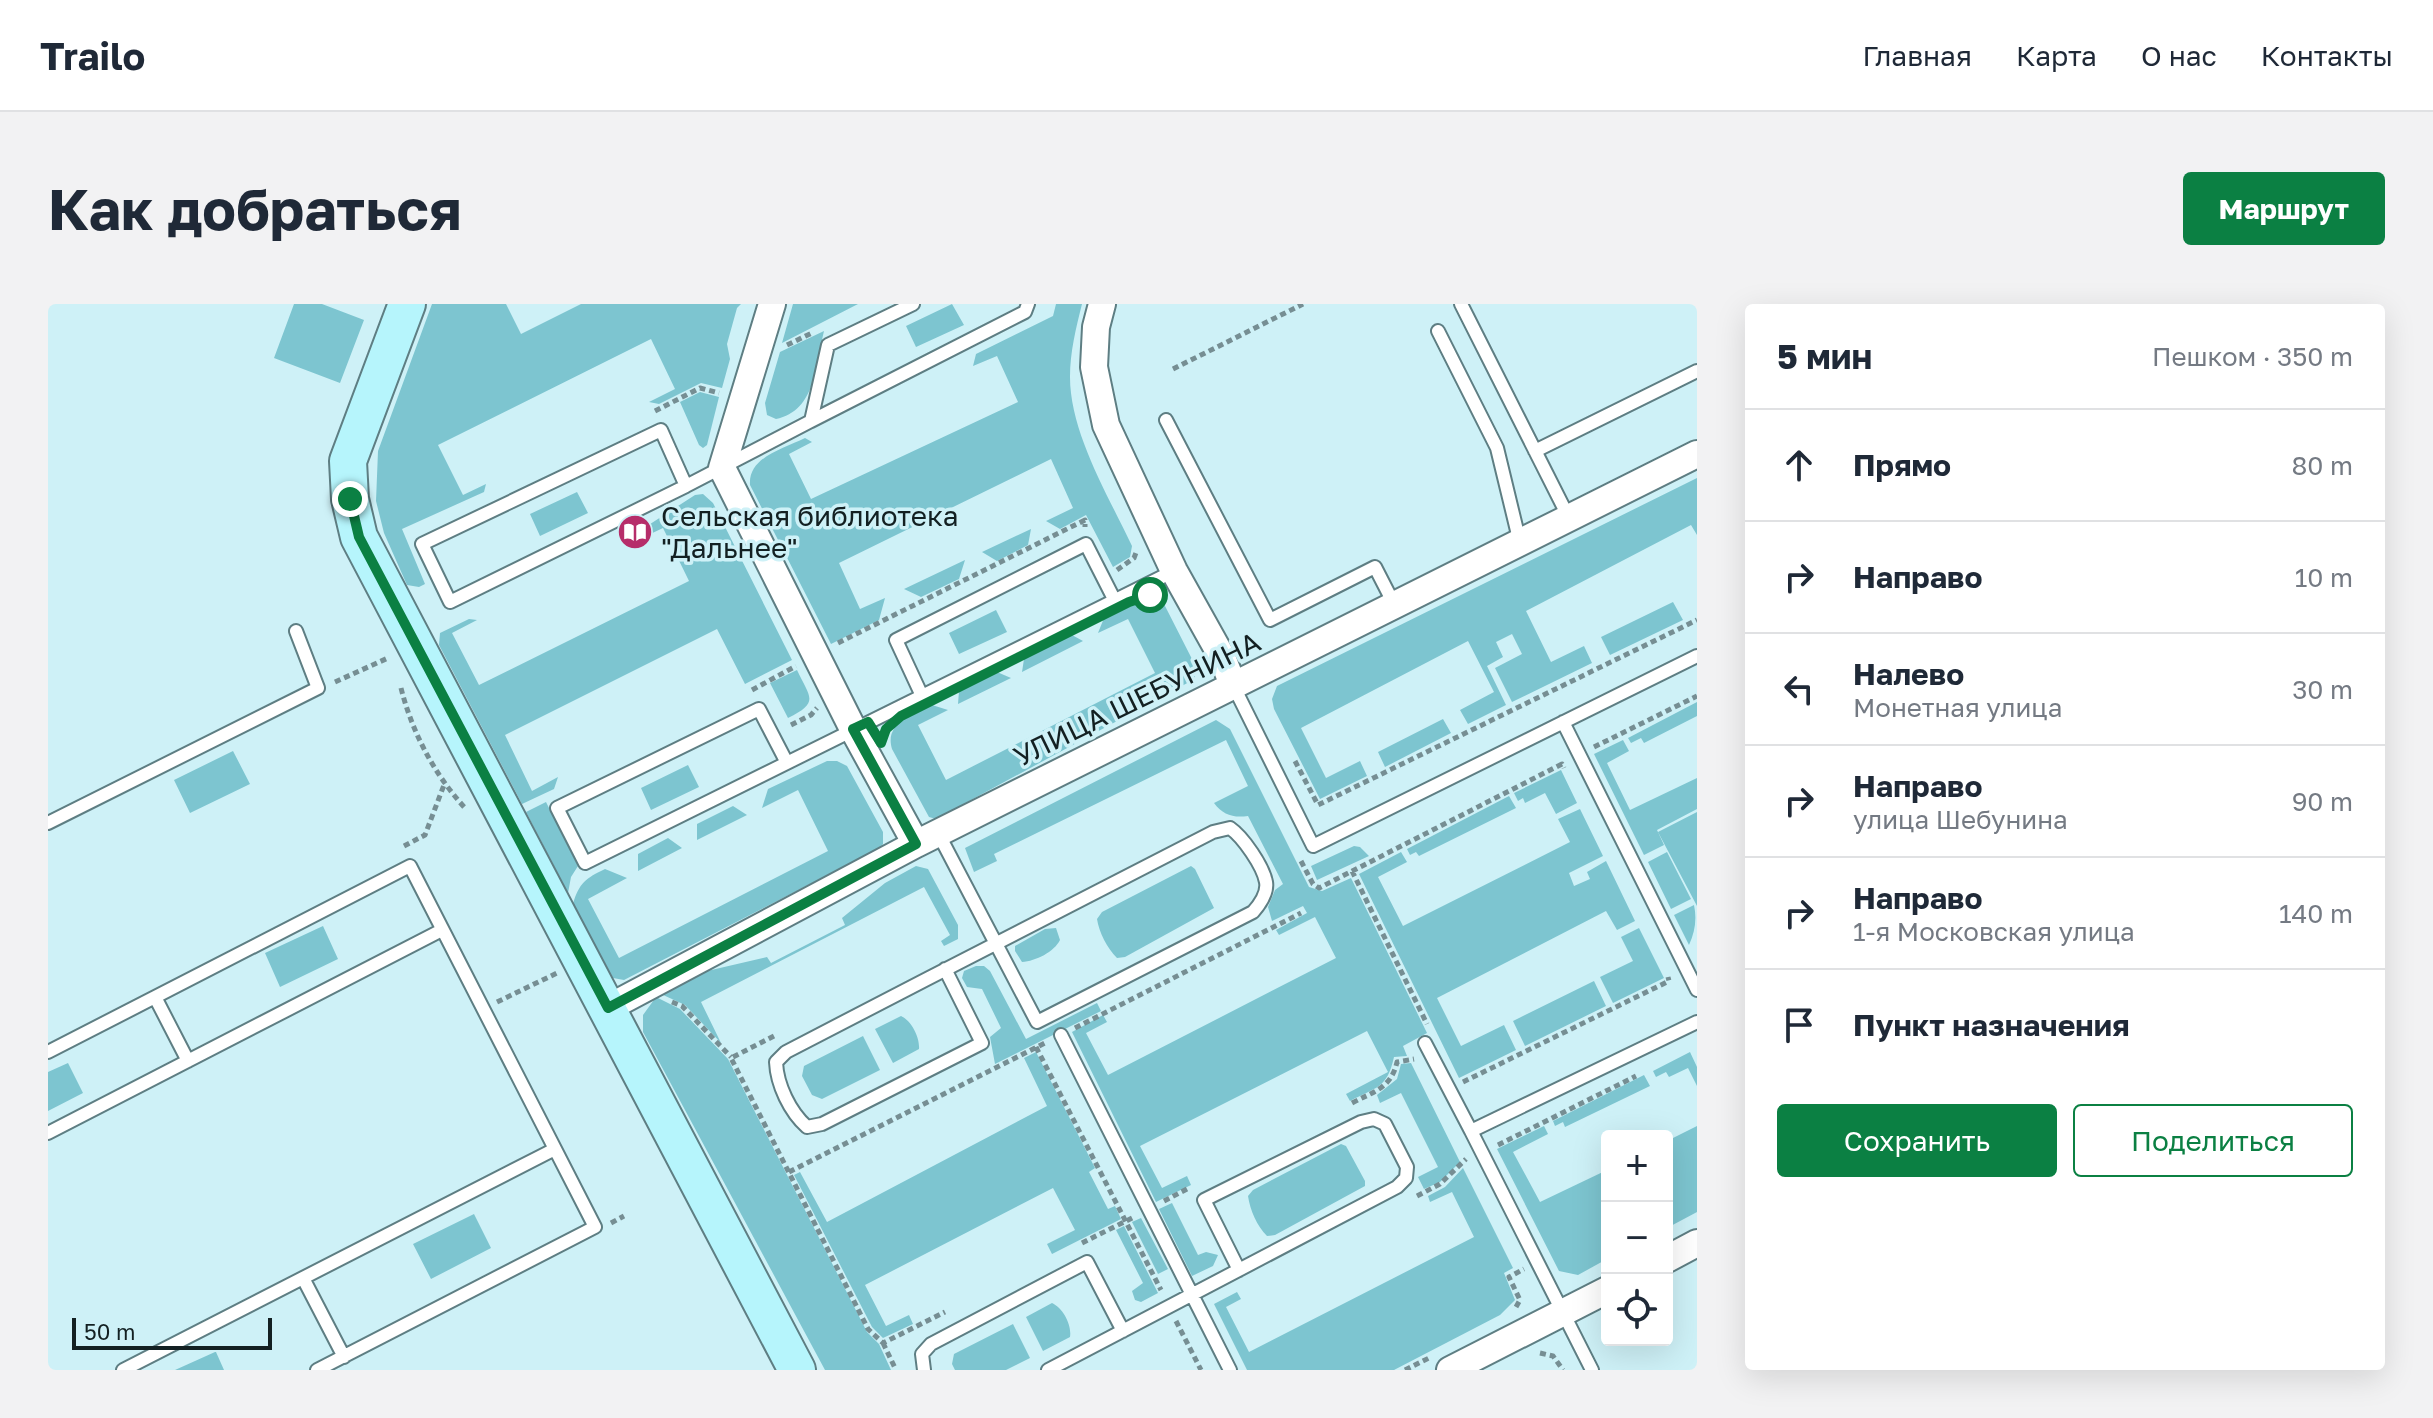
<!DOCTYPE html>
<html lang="ru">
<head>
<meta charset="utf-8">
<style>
	body { margin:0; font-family:"Golos Text",sans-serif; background:#f2f2f3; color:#1f2937 }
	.controls { position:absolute; right:24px; bottom:24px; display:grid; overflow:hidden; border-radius:8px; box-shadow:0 8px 32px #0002 }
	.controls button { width:72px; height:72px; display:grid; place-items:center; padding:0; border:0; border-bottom:2px solid #e0e1e3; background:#fff; color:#1f2937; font:40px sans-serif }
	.scale { position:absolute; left:24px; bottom:20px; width:200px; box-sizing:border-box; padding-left:8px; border:4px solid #132022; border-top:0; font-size:22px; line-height:28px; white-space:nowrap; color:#132022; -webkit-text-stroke:6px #cef1f7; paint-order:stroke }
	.stop { position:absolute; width:24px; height:24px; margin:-18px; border:6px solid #0b8043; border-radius:50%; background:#fff }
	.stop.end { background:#0b8043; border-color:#fff; box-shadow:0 2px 8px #0008 }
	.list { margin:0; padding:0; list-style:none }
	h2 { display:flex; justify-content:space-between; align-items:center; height:104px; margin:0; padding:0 32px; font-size:34px }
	h2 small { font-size:26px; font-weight:400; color:#747a83 }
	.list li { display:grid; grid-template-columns:52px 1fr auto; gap:24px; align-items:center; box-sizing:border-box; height:112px; padding:0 32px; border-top:2px solid #e0e1e3 }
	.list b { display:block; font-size:30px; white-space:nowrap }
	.list p { margin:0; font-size:26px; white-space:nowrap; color:#747a83 }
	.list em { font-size:26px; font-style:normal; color:#747a83 }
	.actions { display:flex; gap:16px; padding:24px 32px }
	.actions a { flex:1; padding:18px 0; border:2px solid #0b8043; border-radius:8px; text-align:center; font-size:28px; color:#0b8043 }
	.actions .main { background:#0b8043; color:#fff }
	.icon { flex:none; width:44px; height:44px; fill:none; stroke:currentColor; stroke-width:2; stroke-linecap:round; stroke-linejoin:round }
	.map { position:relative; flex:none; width:1649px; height:1066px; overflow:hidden; border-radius:8px }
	header { display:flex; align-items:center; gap:48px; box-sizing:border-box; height:112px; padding:0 40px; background:#fff; border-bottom:2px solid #e0e1e3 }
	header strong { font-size:38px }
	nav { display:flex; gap:44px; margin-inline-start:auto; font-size:28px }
	.intro { display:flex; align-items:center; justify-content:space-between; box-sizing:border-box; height:192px; padding:0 48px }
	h1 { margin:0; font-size:56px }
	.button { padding:20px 36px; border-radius:8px; background:#0b8043; color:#fff; font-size:28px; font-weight:700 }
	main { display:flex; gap:48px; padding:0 48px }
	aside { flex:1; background:#fff; border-radius:8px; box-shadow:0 8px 32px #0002 }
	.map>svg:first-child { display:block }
	.green { fill:#7dc5d0 }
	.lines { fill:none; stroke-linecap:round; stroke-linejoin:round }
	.lane-casing { stroke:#5e7e83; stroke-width:16 }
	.street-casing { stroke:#5e7e83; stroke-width:30 }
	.secondary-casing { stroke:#5e7e83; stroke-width:40 }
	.path { stroke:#768e93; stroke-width:5; stroke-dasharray:6 4; stroke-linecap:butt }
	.lane { stroke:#fff; stroke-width:12 }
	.street { stroke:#fff; stroke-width:26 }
	.secondary { stroke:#b6f5fc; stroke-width:36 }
	.route { stroke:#0b8043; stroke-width:10 }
	.labels { text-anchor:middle; stroke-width:7; stroke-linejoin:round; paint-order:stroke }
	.poi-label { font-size:28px; fill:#132022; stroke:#cef1f7; text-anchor:start }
	.street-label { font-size:28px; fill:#132022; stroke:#cef1f7 }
</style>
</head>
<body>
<header>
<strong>Trailo</strong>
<nav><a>Главная</a><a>Карта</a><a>О нас</a><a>Контакты</a></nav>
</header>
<div class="intro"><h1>Как добраться</h1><a class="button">Маршрут</a></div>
<main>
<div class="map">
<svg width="1649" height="1066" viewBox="0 0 1649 1066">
	<rect width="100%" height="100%" fill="#cef1f7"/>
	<path class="green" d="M246 0H274L316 16 292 79 226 54Z
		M384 0H458L473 30 533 0H693L689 4 679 40 682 55 674 84 653 79 611 100 601 98 627 85 603 35 390 141 415 191 438 180 436 188 354 225 377 280 371 283 359 281 336 229 328 197 330 147Z
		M745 0H810L734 39Z
		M904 0 916 21 868 43 858 22Z
		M1008 0H1034C1028 24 1022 48 1022 73 1022 129 1061 193 1084 242L1082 253 1065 263 1038 211 1012 225 998 217 1025 204 1003 155 791 259 812 305 837 294 831 316 783 340 702 181C700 153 735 145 757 134L764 138 741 150 763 195 970 98 949 52 925 62 928 50 1005 12Z
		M776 27C768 60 768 107 728 115L719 111 717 99 732 48Z
		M652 88 671 93 659 141 655 144 651 141 632 98Z
		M1649 174V231L1643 221 1478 307 1503 358 1536 342 1544 359 1464 398 1447 364 1474 350 1464 330 1448 338 1455 353 1439 362 1458 401 1420 420 1412 406 1446 388 1420 337 1253 424 1278 474 1312 457 1319 472 1272 495 1226 405 1224 395 1229 382Z
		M529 188 540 209 492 232 482 210Z
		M655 190 665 199 744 356 697 380 669 325 457 431 484 487 510 473 506 485 474 500 391 341 392 329 421 315 429 316 404 329 431 381 641 277 615 224 577 242 579 235 647 191Z
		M983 225 980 241 949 257 934 248Z
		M917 256 911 275 873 293 856 285Z
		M1101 296 1116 300 1145 357 1147 373 1143 377 888 515 881 513 844 445C836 419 865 410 884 401L900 406 870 421 898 476 1107 369 1080 315 1050 329 1056 314 1081 301Z
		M1625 298 1635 316 1562 351 1553 333Z
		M948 306 959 328 911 350 901 329Z
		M1024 331 1035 337 974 368 976 355Z
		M749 366C762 394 772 398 740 414L722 379Z
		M949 368 963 374 910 400 911 387Z
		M1649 398V412L1596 439 1593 434 1583 439 1580 434Z
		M1395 415 1403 429 1337 463 1330 448Z
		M1168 416 1182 425 1261 583 1274 587 1303 574 1379 729 1355 742 1359 752 1346 753C1339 785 1328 783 1302 797L1298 790 1340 768 1319 727 1092 842 1114 884 1139 872 1143 881 1108 898 1024 728 1055 711 1059 718 1038 729 1060 771 1288 654 1267 613 1231 631 1228 626 1259 609 1255 602 1224 617 1220 603 1227 586 1235 580 1200 512C1185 514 1175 511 1166 499L1200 482 1178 436 946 550 949 557 926 568 917 544Z
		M1575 436 1581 447 1559 459 1582 506 1649 474V505L1609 526 1616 541 1596 551 1546 450Z
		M185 447 202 480 142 509 126 476Z
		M779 457H789L799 462 835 528V540L832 544 576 676 565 674 525 600C531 579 538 574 557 565L579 574 540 595 571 654 780 547 750 486 714 504 720 485Z
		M640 461 651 483 603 506 593 484Z
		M1513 466 1529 499 1508 510 1497 489 1477 499 1475 494 1470 497 1466 489Z
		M1461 492 1468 504 1371 552 1368 548 1362 551 1359 545Z
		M498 498 530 562 523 573 520 589 478 508Z
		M685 502 699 511 649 536V520Z
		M1532 505 1555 552 1521 569 1526 582 1542 575 1539 568 1558 557 1587 617 1569 626 1558 607 1389 694 1413 742 1456 721 1468 746 1411 774 1311 570 1353 548 1359 558 1330 573 1355 622 1522 538 1510 515Z
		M1649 508V602L1610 528Z
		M620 534 634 544 590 567V550Z
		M1306 542 1312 543 1321 552 1269 576 1263 562Z
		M1619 548 1643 595 1623 605 1600 558Z
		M868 562 880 565 910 621V635L896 642 893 637 902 631 876 583 653 698 673 739 637 701 613 690 659 667 719 653 723 659 797 621 794 614 837 579Z
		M1143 562 1147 565 1166 604 1077 653 1069 654C1059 644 1051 628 1049 615L1054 608Z
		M1646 601C1649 615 1647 628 1641 641L1626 611Z
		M275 622 290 655 232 683 217 649Z
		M1008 624 1012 636C1006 648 988 657 974 658L967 647V642L997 625Z
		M1591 624 1616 674 1565 699 1552 673 1585 657 1573 633Z
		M928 662H936L942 667 978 735 1049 699 1053 707 947 760 942 733 953 724 934 685 919 683 914 674 916 667Z
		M1546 677 1558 702 1477 742 1465 717Z
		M608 693 632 705 680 755 819 1028 831 1040 843 1066H777L595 728V711Z
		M853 712C864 717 872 734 871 745L845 759 827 725Z
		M815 732 832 766 774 795 764 791 754 772 756 762Z
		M988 748 1047 864 1041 868 1060 905 1067 902 1073 915 1004 950 999 940 1027 926 1005 884 817 981 838 1022 861 1011 865 1020 835 1034 824 1023 746 871 752 868 779 918 999 802 976 754Z
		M1642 748 1649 763V782L1640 764 1621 773 1618 768 1608 773 1605 767Z
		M20 759 35 789 0 807V768Z
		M1363 759 1412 858 1392 878 1376 885 1370 873 1390 863 1353 789 1332 799 1329 791 1349 775 1353 760Z
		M1596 771 1602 782 1517 823 1515 818 1507 822 1505 817Z
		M1496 822 1500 830 1465 848 1492 898 1559 866V955L1530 971 1511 967 1449 845Z
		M1649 822V908L1619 924V837Z
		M1293 840 1298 842 1317 877V882L1227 931 1219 932C1209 922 1202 906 1200 892L1205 886Z
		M1415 864 1465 964 1456 969 1467 996 1452 1011 1346 1066H1199L1166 1000 1189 988 1193 995 1178 1003 1201 1048 1426 933 1404 888 1382 898 1380 892 1397 883Z
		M1124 899 1150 951 1158 948 1170 951 1165 962 1144 972 1111 905Z
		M426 910 443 944 383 975 365 940Z
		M1093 914 1120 965 1110 970 1084 918Z
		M1076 922 1110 989 1093 998 1087 996 1084 987 1095 979 1068 926Z
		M1004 999C1015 1004 1024 1021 1022 1033L995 1047 978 1013Z
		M965 1020 982 1054 958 1066H907L904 1060 906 1050Z
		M168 1048 176 1066H127L167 1048Z"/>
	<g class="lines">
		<g class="lane-casing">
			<path id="lane" d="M1413 0 1521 214
				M1390 27 1449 144 1472 239
				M1118 116 1222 316 1327 263 1347 302
				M763 117 977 8 980 0
				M1487 147 1649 67
				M638 182 613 126 374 240 402 298 638 182 763 117 780 41 865 0
				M1185 381 1265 542 1649 352
				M874 392 848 336 1038 240 1067 297
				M1515 418 1649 686
				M738 457 711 405 509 504 537 559 1126 267
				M0 519 270 384 248 327
				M890 529 989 718 1205 608C1212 600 1220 589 1218 578 1215 562 1195 533 1182 524L1165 528C1023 601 880 674 738 748L728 758C729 781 742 808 759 823L774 820 934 739 897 665
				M107 693 140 757
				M1013 731 1182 1066
				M1377 739 1423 827
				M0 748 362 562 547 923 269 1066
				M0 829 394 626
				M255 974 296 1053
				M75 1066 507 845
				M876 1066 874 1050 883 1040 1039 958 1075 1027
				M1000 1066 1349 883 1358 874 1359 863 1337 820 1326 815 1313 818 1156 896 1191 966
				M1544 1066 1423 827 1649 718"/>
		</g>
		<g class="street-casing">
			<path id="street" d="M724 0 674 164 805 425 868 540
				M1054 0 1048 23 1046 63 1058 121 1126 267 1174 353 1185 381
				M560 704 868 540 1649 150
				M1619 955 1649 939
				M1402 1066 1559 986"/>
		</g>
		<g class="secondary-casing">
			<path id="secondary" d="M359 0 300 157 302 195 311 233 749 1066"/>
		</g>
		<path class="path" d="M739 41 766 28
			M1125 65 1255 0
			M607 107 652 84 671 89
			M1069 266 1086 254 1089 246
			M790 339 1037 216V223
			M287 378 340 354
			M353 384C364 428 386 470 417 504
			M704 386 748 362
			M743 421 763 411 769 404
			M1546 443 1649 392
			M1247 457 1270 501 1649 316
			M356 542 377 531 396 481
			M1253 557 1265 580 1271 584 1514 460 1516 464
			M1304 567 1379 720
			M449 698 509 669
			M624 698 634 702 683 753
			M1027 724 1253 609
			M726 732 683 754 820 1025 835 1039 897 1008
			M988 743 1113 986
			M1415 778 1621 677 1620 673
			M1304 799C1327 787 1343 784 1349 758L1366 755
			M1450 841 1588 772
			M741 868 997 739
			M1369 892 1392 880 1418 855
			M1116 897 1139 885
			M563 919 576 912
			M1034 939 1086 913
			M1468 1003 1472 996 1461 973 1476 965
			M1128 1017 1153 1066
			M835 1039 848 1066
			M1492 1049 1505 1052 1515 1066
			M1357 1066 1381 1054"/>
		<use href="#lane" class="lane"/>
		<use href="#street" class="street"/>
		<use href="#secondary" class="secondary"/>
	</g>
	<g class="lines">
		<path class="route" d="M302 195 311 233 560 704 868 540 805 425 820 418 833 439 838 425 853 412 1081 298 1102 291"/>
	</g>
	<defs>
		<g id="library-disc" transform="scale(1.8)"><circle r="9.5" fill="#b62d6a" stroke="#cef1f7"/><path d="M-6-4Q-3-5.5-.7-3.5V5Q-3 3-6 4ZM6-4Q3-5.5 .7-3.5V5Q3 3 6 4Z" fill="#fff"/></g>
	</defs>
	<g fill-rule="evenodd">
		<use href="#library-disc" x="587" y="228"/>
	</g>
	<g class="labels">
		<g class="poi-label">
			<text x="613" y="222">Сельская библиотека<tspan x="613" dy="32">"Дальнее"</tspan></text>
		</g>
		<g class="street-label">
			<text transform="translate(1089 395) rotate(-26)" y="10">УЛИЦА ШЕБУНИНА</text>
		</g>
	</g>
</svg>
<div class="controls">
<button>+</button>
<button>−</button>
<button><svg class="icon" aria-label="locate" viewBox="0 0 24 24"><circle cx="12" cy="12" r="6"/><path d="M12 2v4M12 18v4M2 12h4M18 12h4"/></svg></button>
</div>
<div class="scale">50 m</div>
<div class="stop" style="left:1102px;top:291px"></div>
<div class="stop end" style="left:302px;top:195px"></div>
</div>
<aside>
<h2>5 мин<small>Пешком · 350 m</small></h2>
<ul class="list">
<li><svg class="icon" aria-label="ahead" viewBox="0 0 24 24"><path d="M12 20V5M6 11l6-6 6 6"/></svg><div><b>Прямо</b></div><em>80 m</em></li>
<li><svg class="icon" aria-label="right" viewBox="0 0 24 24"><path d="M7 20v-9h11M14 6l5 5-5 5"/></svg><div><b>Направо</b></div><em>10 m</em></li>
<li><svg class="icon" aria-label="left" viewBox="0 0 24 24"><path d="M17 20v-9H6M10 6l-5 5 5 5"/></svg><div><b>Налево</b><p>Монетная улица</p></div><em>30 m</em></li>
<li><svg class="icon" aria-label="right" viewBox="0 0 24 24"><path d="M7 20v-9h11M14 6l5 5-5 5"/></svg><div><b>Направо</b><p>улица Шебунина</p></div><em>90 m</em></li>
<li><svg class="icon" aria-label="right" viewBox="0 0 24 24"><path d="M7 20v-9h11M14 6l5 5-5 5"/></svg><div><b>Направо</b><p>1-я Московская улица</p></div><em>140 m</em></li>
<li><svg class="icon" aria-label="arrive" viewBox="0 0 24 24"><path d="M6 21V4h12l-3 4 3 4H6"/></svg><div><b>Пункт назначения</b></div></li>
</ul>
<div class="actions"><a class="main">Сохранить</a><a>Поделиться</a></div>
</aside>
</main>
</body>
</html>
